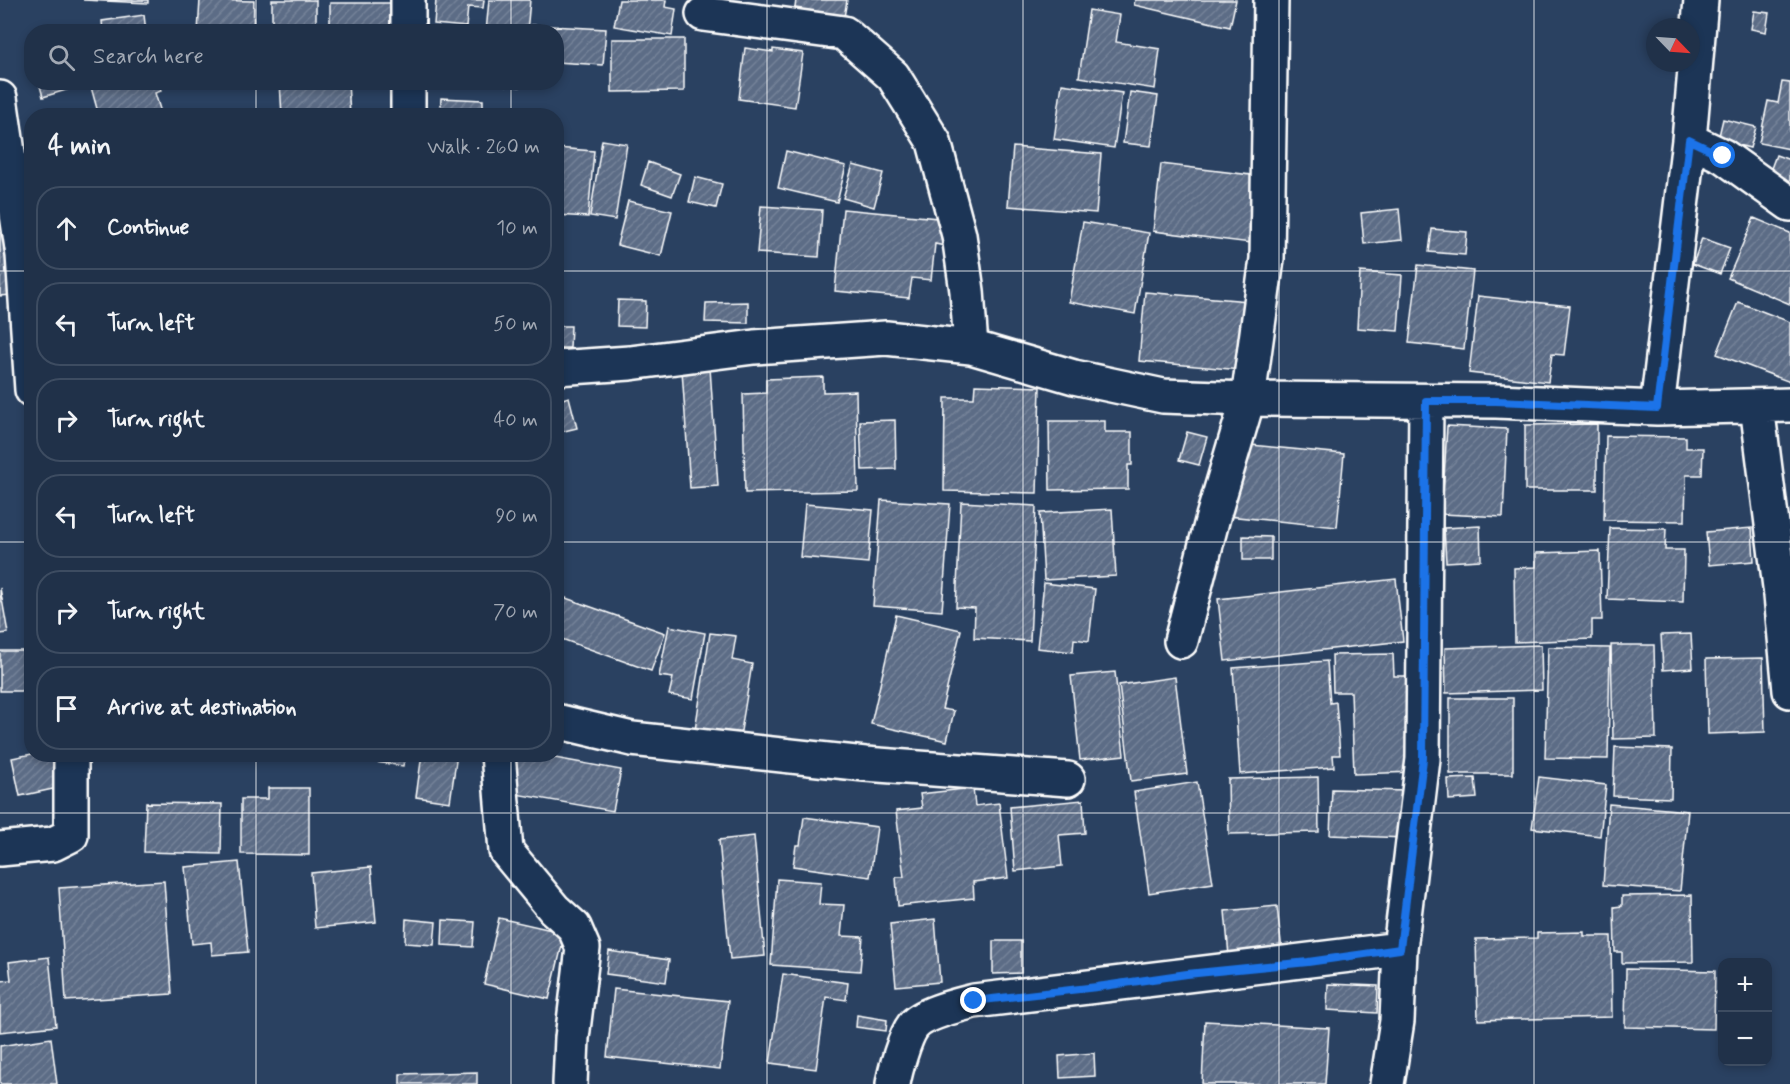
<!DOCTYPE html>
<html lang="en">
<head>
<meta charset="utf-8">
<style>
	body { margin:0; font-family:Mynerve,sans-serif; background:#283950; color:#f1f3f6 }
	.controls { position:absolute; right:18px; bottom:18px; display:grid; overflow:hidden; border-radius:12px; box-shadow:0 3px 9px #0003 }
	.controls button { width:54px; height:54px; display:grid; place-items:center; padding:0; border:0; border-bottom:2px solid #3d4c61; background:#203149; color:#f1f3f6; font:30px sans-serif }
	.compass { position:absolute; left:1646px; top:18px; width:54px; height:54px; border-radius:50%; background:#203149; box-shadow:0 3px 9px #0003; rotate:115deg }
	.stop { position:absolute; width:18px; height:18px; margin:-14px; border:4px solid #1a73e8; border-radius:50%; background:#fff }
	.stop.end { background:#1a73e8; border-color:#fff; box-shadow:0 2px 6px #0008 }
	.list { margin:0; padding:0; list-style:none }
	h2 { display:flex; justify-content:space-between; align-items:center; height:78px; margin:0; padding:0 24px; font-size:26px }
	h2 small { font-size:20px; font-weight:400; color:#a2a9b4 }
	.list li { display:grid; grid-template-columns:39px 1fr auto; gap:18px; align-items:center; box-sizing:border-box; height:84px; margin:0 12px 12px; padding:0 12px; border:2px solid #3d4c61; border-radius:24px }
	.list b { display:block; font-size:22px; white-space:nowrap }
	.list em { font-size:20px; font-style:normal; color:#a2a9b4 }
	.icon { flex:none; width:33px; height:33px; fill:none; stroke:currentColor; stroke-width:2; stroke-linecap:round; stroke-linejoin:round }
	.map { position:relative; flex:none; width:1790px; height:1084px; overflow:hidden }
	.search { position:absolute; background:#203149; box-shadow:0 3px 9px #0003; left:24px; top:24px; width:540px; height:66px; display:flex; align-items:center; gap:15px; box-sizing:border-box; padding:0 21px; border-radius:24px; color:#a2a9b4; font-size:22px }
	.panel { position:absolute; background:#203149; box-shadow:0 3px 9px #0003; left:24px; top:108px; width:540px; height:654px; border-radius:24px }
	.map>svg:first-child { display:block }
	.building { fill:url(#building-hatch); stroke:#fff; stroke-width:1.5 }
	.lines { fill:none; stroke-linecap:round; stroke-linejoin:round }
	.minor-casing { stroke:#fff; stroke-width:38 }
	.minor { stroke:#1d3557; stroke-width:33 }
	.route { stroke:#1a73e8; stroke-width:8 }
	.grid { fill:none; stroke:#fff; stroke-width:1.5; stroke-opacity:0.55 }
</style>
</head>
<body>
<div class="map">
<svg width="1790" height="1084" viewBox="0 0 1790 1084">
	<defs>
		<pattern id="building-hatch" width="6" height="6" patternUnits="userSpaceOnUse" patternTransform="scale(1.5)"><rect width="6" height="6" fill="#5b6c86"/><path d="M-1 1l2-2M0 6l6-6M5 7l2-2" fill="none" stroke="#748298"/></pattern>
	</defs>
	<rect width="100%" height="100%" fill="#2a4161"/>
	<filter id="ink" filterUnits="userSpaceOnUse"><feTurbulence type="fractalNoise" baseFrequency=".0167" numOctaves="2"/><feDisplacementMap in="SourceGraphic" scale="12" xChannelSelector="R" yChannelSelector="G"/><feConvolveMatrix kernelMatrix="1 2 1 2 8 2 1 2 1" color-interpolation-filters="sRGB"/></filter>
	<g filter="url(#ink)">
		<path class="building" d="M83 0H148V3Z
			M200 0 254 1 253 32H198Z
			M272 0H316V32H272Z
			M436 0H484L483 8 468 7 466 27 434 24Z
			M489 0H530L527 32H486Z
			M619 0H666L665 7 676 9 672 36 614 26Z
			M796 0H847L843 23 794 15Z
			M1135 0H1236L1230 27 1134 5Z
			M330 3H390L391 32H330Z
			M1089 10 1120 15 1116 42 1160 49 1155 89 1079 77Z
			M1754 11 1769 13 1766 32 1751 29Z
			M144 15 146 32H103L102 21Z
			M532 25 606 29 603 65 556 62V32H532Z
			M612 39H684V91L612 92Z
			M745 48 773 52V49L803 53 795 107 739 99Z
			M39 82H92L43 97Z
			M105 82H159L161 91 155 93 162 116H99L91 87Z
			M280 82H348L350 116H282Z
			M477 82H521L520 87Z
			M1782 82 1790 83V149L1759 143 1768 101 1778 103Z
			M1062 84 1122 93 1114 148 1054 139Z
			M1130 92 1158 96 1151 146 1123 143Z
			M441 98 483 100V116H440Z
			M1723 119 1756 127 1750 148 1718 140Z
			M602 140 627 144 615 220 590 216Z
			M1013 147 1101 154 1096 213 1008 206Z
			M556 148 594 151 588 217 556 215Z
			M786 151 846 166 837 202 778 188Z
			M1776 155 1790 160V191L1766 182Z
			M648 162 680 174 672 196 641 185Z
			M1161 164 1259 176 1251 243 1153 231Z
			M853 165 883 173 874 207 843 198Z
			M695 177 722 184 716 208 689 202Z
			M628 201 672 211 661 256 617 245Z
			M761 206 822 210 819 257 757 253Z
			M843 209 948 219 945 246 935 244 931 280 912 278 909 298 835 291Z
			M1399 209 1402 240 1364 244 1361 213Z
			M1754 218 1790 233V304L1728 278Z
			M1083 222 1149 233 1135 314 1069 302Z
			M1432 229 1467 232 1465 255 1429 252Z
			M0 232H5L11 295 0 296Z
			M1702 238 1730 248 1720 274 1693 264Z
			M1418 265 1473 271 1464 349 1409 343Z
			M1360 272 1402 275 1398 331 1357 328Z
			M1145 292 1248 301 1241 370 1139 361Z
			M1478 296 1570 306 1564 355 1552 354 1548 382 1469 373Z
			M618 300 646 301 645 327 617 326Z
			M748 302V323L705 322 706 303Z
			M1738 302 1790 322V382L1717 354Z
			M556 316H558V326H571L570 348H556Z
			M710 368 718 486 690 488 682 370Z
			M823 377V392L856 391 858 491 745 493 743 394 766 393V379Z
			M975 385 1040 387 1037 493 944 491 945 398H974Z
			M569 397 577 428 556 433V401Z
			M895 420 896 469 862 470 860 421Z
			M1049 421H1105V432H1132V465H1128V489L1050 490Z
			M1597 424V490H1525V425Z
			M1447 426 1507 429 1503 517 1442 514Z
			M1187 432 1207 437 1199 465 1179 460Z
			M1606 436 1686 437V448H1703L1702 475H1686L1685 521 1604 520Z
			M1241 444 1344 454 1337 527 1228 516Z
			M881 500 950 504 942 611 873 606Z
			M961 502 1036 506 1030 641 974 638 975 608 956 607Z
			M805 504 873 510 868 563 800 557Z
			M1112 509 1116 576 1044 580 1040 513Z
			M1480 526 1481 560 1446 562 1444 528Z
			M1610 528 1666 529 1665 550H1684L1683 602 1607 599Z
			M1752 528 1754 561 1709 565 1706 532Z
			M1243 536 1271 537V560H1243Z
			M1600 551 1602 620H1592V639L1515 642 1514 568 1536 567V553Z
			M1396 579 1403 641 1225 661 1218 599Z
			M1044 583 1095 589 1089 641 1074 639 1073 652 1037 648Z
			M0 588 8 633 0 634Z
			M560 596 665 633 651 671 556 637V607Z
			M896 615 961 630 942 709 954 711 947 741 871 724Z
			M669 626 705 633 693 699 669 695 673 678 659 676Z
			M710 633 736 636 732 660 752 664 740 737 695 730Z
			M1691 634 1693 668 1663 670 1661 635Z
			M1541 645 1542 690 1446 693 1445 648Z
			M1611 645H1654L1656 738 1613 739Z
			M1548 647 1610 648 1608 759 1545 758Z
			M0 651H32V691H0Z
			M1393 654 1394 676H1413L1416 772 1354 774 1351 692H1333L1332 655Z
			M1763 658 1765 732 1708 734 1706 659Z
			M1327 661 1330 703 1336 702 1340 755H1333L1334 767 1240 774 1233 668Z
			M1115 672 1124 755 1080 760 1071 676Z
			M1175 677 1187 774 1131 781 1119 685Z
			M1450 698H1513V774H1450Z
			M1615 747 1672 749 1671 798 1613 796Z
			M32 754H60L67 786 20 796 12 758Z
			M377 754H405L403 766 376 762Z
			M422 754H457L450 802 416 797Z
			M517 754H533L621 770 613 811 510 793Z
			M1318 777 1319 832 1229 834 1228 779Z
			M1539 777 1606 785 1600 836 1532 828Z
			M1475 778 1477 798 1449 800 1448 779Z
			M1197 782 1213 883 1149 893 1134 792Z
			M268 788H309V855L241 854V799H268Z
			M973 788 975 806 999 803 1008 878 973 882 974 898 898 906 896 877H904L896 811 922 808 920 794Z
			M1332 789 1406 791 1405 838 1330 835Z
			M1083 800 1085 833 1059 835 1062 866 1015 871 1010 807Z
			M146 803 222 804 221 854 144 852Z
			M1609 804 1688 811 1680 891 1603 885Z
			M804 817 877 827 870 877 793 866 796 845H800Z
			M754 836 765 956 730 959 719 840Z
			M239 862 248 952 212 955 211 942 192 944 185 867Z
			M371 867 376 922 315 928 311 873Z
			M777 879 821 882 819 904 844 905 841 936 863 937 860 971 771 965Z
			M164 881 172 994 66 1001 59 888Z
			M1692 895 1693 962 1622 963V952H1615L1614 907 1622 906V896Z
			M1277 906 1282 951 1229 956 1225 911Z
			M499 918 565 933 549 999 484 984Z
			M406 919 436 922 434 945 405 943Z
			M935 919 940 982 896 986 890 924Z
			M443 920 475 922 473 947 442 945Z
			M1584 932V936H1611L1612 1017 1478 1020 1476 939 1537 938V933Z
			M993 941H1021V973L993 974Z
			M609 951 669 960 666 982 606 974Z
			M49 957 56 1026 0 1032V981L11 980 9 962Z
			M1626 969 1715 971 1714 1029 1625 1027Z
			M783 974 848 983 846 1000 826 997 816 1069 770 1063Z
			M1328 984 1378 986 1377 1013 1327 1010Z
			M614 989 728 1001 720 1069 607 1057Z
			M857 1015 887 1020 886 1031 856 1027Z
			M1205 1021 1329 1028 1325 1084H1202Z
			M51 1038 57 1084H0V1046Z
			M1094 1053 1095 1076 1060 1078 1059 1056Z
			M477 1072V1084H400V1074Z"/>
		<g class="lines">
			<g class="minor-casing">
				<path id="minor" d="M408 0V32
					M703 14 844 33 893 76 934 142 959 235 967 291 971 347
					M408 82V116
					M0 98 23 255 32 390
					M1689 140 1723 156 1790 204
					M556 368 630 363 754 347 886 338 971 347 1074 377 1163 396 1248 399 1496 401 1657 408 1790 405
					M1757 406 1781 595 1790 691
					M1657 408 1689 140 1701 0
					M1181 641 1213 517 1248 399 1267 259 1271 0
					M556 721 632 739 865 764 1068 779
					M498 754 506 851 554 909 574 927 583 948 572 1038 570 1084
					M0 849 53 844 71 835V754
					M893 1084C895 1071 905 1036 913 1026 923 1013 959 1005 974 1001L1400 949
					M1387 1084 1397 1021 1400 949 1423 759 1426 401"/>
			</g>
			<use href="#minor" class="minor"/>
		</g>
	</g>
	<g class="lines" filter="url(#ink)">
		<path class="route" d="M974 1001 1097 987 1187 974 1308 962 1400 949 1423 759 1426 401H1496L1657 408 1689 140 1723 156"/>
	</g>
	<path class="grid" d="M256 0V32M511 0V32M767 0V1084M1023 0V1084M1279 0V1084M1534 0V1084M256 82V116M511 82V116M0 271H32M556 271H1790M0 542H32M556 542H1790M256 754V1084M511 754V1084M0 813H1790"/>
</svg>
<div class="controls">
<button>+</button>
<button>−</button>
</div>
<svg class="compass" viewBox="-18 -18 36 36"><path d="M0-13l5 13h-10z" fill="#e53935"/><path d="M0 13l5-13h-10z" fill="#a2a9b4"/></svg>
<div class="stop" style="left:1723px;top:156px"></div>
<div class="stop end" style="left:974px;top:1001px"></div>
<div class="search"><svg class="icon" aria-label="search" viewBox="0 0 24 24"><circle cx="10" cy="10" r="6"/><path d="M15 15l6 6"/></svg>Search here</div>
<section class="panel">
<h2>4 min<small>Walk · 260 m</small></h2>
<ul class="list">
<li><svg class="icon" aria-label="ahead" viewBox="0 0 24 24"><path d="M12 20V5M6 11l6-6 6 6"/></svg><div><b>Continue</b></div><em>10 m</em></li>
<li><svg class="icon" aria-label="left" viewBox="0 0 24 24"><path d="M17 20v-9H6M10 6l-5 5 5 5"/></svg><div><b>Turn left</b></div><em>50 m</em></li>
<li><svg class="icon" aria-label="right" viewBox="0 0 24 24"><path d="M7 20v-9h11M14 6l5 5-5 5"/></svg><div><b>Turn right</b></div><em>40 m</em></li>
<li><svg class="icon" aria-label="left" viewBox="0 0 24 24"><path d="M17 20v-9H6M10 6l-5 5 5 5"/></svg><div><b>Turn left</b></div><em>90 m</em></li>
<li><svg class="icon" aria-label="right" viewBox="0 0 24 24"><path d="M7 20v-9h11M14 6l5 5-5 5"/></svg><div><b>Turn right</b></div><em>70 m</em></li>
<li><svg class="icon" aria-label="arrive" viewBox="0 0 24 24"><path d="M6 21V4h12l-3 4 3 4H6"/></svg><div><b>Arrive at destination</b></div></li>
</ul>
</section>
</div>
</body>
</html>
